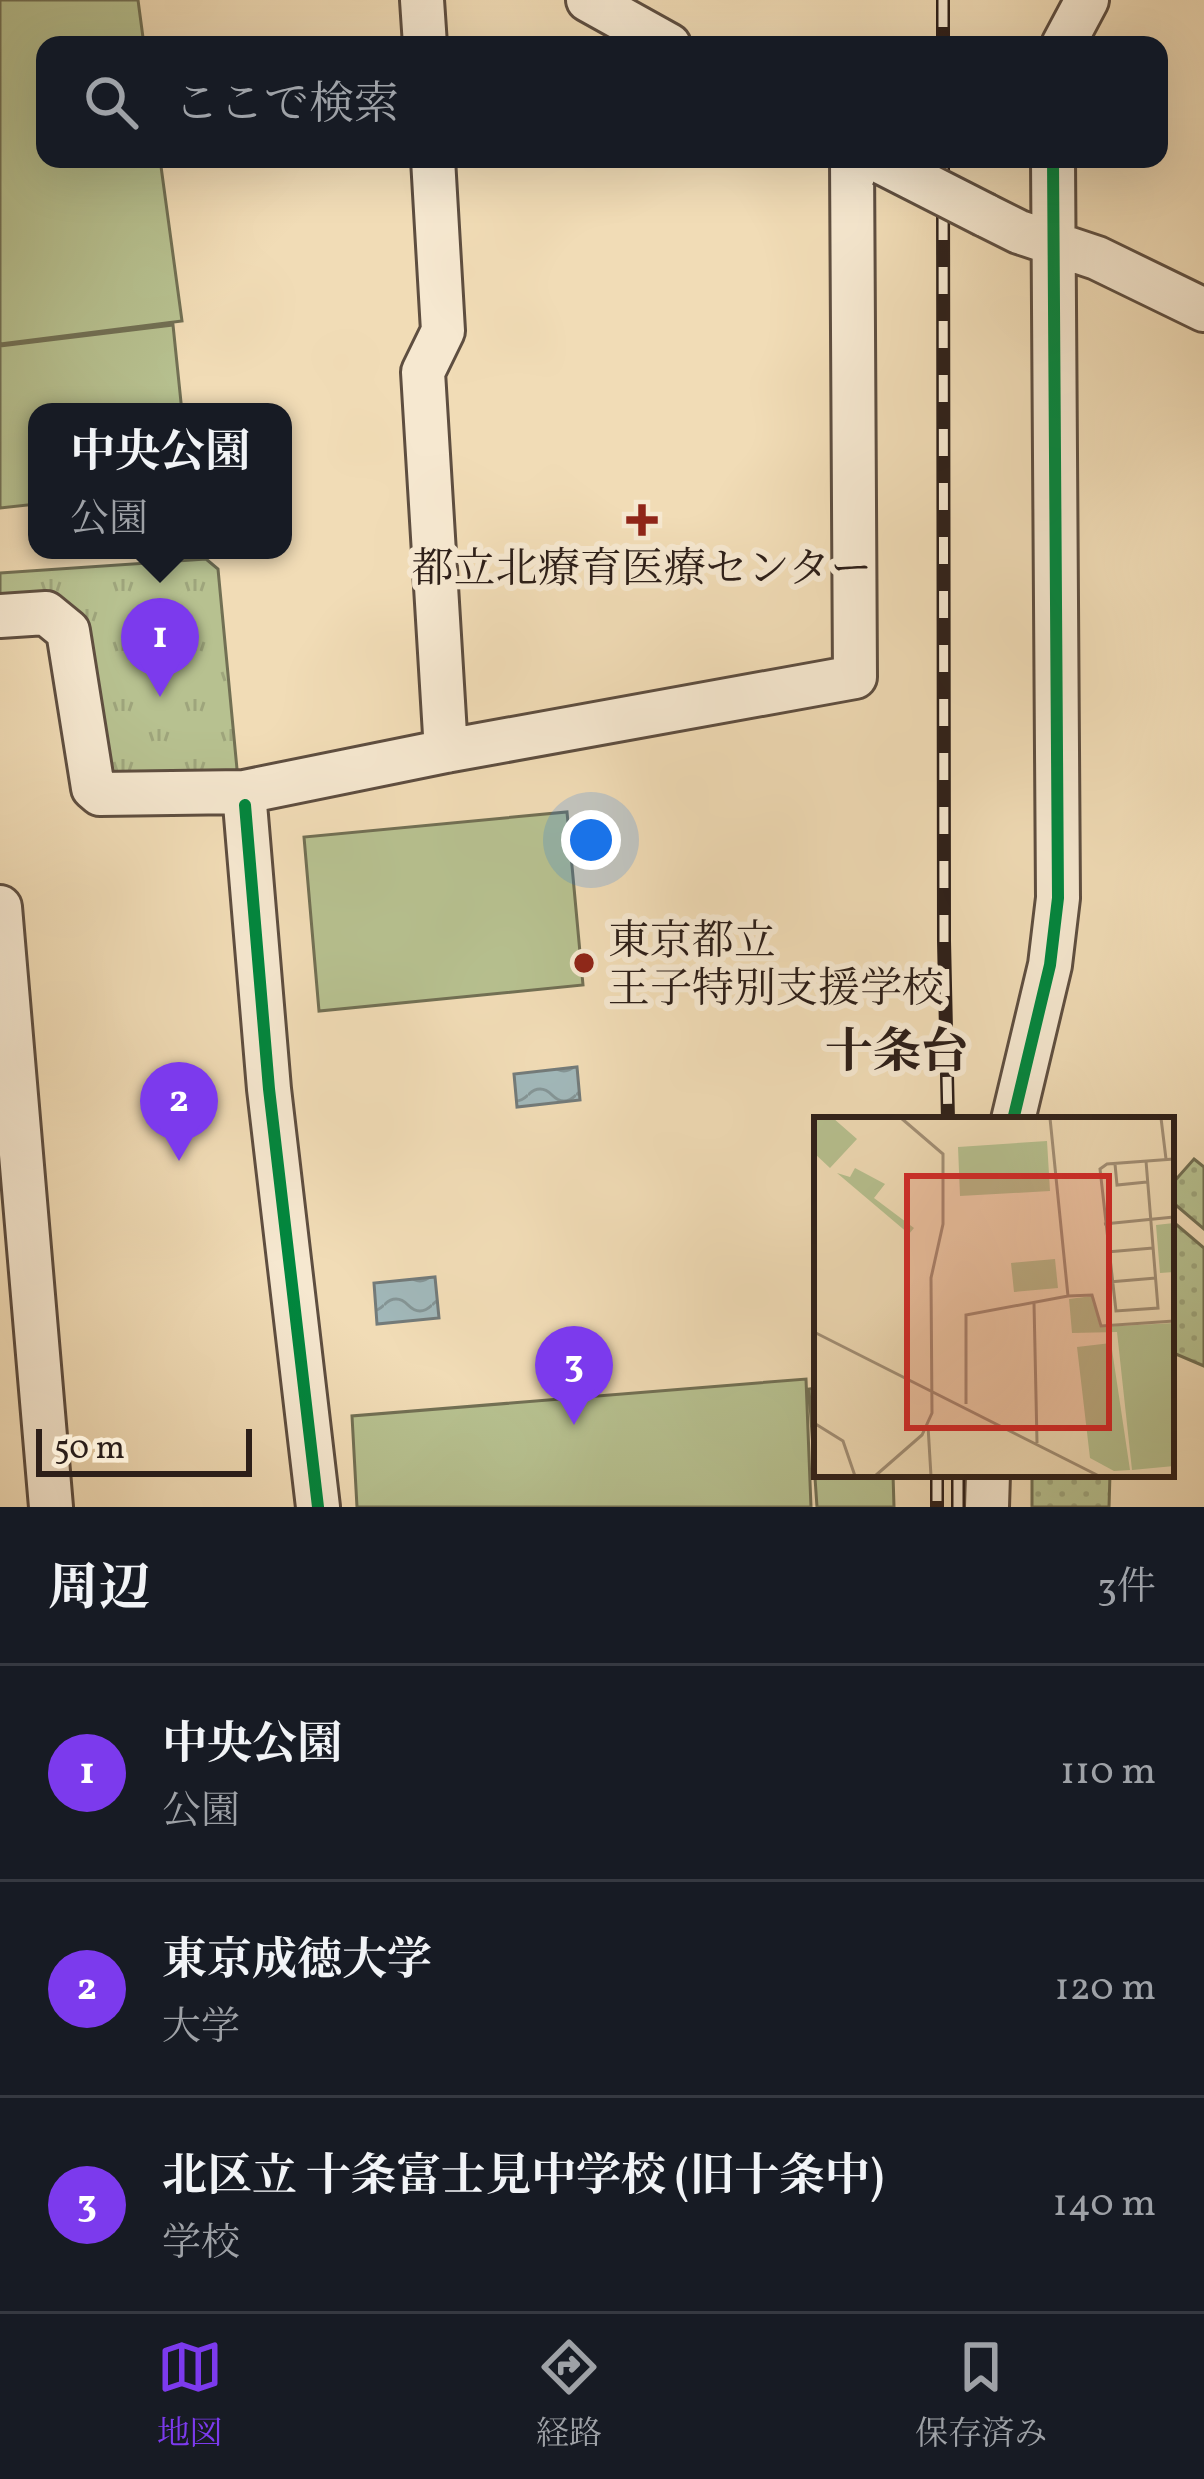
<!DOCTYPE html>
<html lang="ja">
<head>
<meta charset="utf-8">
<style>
	body { margin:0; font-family:Vollkorn,"Noto Serif JP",serif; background:#242831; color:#f1f3f6 }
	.scale { position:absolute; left:36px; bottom:30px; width:216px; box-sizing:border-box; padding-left:12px; border:6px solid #2d1f19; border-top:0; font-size:33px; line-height:42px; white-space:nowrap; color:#2d1f19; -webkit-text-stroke:9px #f6e8d0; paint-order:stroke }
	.you { position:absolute; left:591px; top:840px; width:42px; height:42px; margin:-30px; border:9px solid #fff; border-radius:50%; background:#1a73e8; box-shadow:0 0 0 18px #1a73e833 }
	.badge { display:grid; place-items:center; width:78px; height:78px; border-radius:50%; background:#7c3aed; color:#fff; font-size:39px; font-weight:700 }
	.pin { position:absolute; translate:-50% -99px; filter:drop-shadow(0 3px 6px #0008) }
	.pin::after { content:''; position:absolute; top:63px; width:42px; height:36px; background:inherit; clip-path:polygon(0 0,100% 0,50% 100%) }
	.popup { position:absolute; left:28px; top:403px; width:264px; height:156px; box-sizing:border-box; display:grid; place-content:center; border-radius:24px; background:#171b24; filter:drop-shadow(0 3px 9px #0005); font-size:39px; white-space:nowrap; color:#9ea1a6 }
	.popup b { font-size:45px; color:#f1f3f6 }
	.popup::after { content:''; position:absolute; left:50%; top:100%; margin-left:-24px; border:24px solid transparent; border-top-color:#171b24 }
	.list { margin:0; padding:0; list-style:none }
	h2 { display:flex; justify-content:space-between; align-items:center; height:156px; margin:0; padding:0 48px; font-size:51px }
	h2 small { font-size:39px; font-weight:400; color:#9ea1a6 }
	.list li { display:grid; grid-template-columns:78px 1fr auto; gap:36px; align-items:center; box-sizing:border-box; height:216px; padding:0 48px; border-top:3px solid #363941 }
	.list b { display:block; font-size:45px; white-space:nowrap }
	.list p { margin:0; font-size:39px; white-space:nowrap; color:#9ea1a6 }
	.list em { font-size:39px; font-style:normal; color:#9ea1a6 }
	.icon { flex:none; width:66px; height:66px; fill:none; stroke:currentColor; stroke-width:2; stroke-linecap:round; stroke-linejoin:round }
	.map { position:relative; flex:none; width:1204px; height:1507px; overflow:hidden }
	.search { position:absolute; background:#171b24; box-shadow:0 12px 48px #0002; left:36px; right:36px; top:36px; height:132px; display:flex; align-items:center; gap:30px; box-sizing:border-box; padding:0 42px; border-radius:24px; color:#9ea1a6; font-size:45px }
	.sheet { height:804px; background:#171b24 }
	nav { display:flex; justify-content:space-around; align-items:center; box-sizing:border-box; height:168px; border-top:3px solid #363941; background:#171b24; font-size:33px; color:#9ea1a6 }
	nav a { display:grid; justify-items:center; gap:6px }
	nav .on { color:#7c3aed }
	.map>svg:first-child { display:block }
	.grass { fill:url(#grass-dots); stroke:#727054; stroke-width:3 }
	.park { fill:url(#park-tufts); stroke:#727054; stroke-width:3 }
	.pitch { fill:#b7c190; stroke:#727054; stroke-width:3 }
	.water { fill:url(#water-waves); stroke:#737b7a; stroke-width:3 }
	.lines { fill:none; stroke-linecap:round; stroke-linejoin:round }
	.minor-casing { stroke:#5e4e40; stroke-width:48 }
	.minor { stroke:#f6e8d0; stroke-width:42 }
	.rail-casing { stroke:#2d1f19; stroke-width:14 }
	.rail { stroke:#f6e8d0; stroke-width:9; stroke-dasharray:27; stroke-linecap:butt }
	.minor-bridge-casing { stroke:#5e4e40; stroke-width:48; stroke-linecap:butt }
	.minor-bridge { stroke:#f6e8d0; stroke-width:42 }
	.cycleway-casing { stroke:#f6e8d0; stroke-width:20 }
	.cycleway { stroke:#00873e; stroke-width:12 }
	.poi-dot { fill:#8f2418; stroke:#f6e8d0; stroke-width:4.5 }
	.labels { text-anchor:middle; stroke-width:12; stroke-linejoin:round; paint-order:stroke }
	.poi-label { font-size:42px; fill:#2d1f19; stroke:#f6e8d0 }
	.quarter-label { font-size:48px; font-weight:bold; fill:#2d1f19; stroke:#f6e8d0 }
	.inset-road { fill:none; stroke:#a39077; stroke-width:3 }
	.view { fill:#d62828; fill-opacity:0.15; stroke:#d62828; stroke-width:6 }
	.inset-edge { fill:none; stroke:#2d1f19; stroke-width:6 }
</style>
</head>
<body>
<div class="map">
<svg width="1204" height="1507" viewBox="0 0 1204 1507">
	<defs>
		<pattern id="grass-dots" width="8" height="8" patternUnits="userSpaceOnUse" patternTransform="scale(3)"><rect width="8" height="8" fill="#b7c190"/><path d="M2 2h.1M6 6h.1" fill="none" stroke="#9ea57c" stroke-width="1.8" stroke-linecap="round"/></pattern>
		<pattern id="park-tufts" width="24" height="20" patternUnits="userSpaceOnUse" patternTransform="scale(3)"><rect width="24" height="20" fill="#b7c190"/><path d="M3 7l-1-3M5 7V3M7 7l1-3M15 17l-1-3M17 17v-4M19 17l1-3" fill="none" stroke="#9ea57c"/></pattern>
		<pattern id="water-waves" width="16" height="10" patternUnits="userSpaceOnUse" patternTransform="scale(3)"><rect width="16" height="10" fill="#a1b8ba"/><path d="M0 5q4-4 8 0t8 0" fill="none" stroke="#849596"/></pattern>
	</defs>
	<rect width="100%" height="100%" fill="#f1dcb6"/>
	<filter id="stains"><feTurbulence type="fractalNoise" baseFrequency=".00167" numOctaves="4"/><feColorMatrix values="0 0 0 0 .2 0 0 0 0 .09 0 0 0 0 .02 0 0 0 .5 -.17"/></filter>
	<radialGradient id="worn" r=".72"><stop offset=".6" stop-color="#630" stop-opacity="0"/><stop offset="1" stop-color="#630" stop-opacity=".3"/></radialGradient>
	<path class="grass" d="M1194 1159 1204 1167V1229L1171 1201V1185Z
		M1171 1220 1204 1248V1366L1171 1352Z
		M1032 1474H1110L1109 1507H1032Z"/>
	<path class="park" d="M206 559 218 569 237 769 226 779 102 787 80 625 0 605V573Z"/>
	<path class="pitch" d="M0 0H138L144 45H45V159H160L182 321 0 344Z
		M173 325 182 412H37V504L0 508V346Z
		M567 812 583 985 319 1011 304 837Z
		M806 1379 811 1507H357L352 1416Z
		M817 1388V1474H893L894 1507H817L809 1389Z"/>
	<path class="water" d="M577 1067 580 1100 517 1107 514 1074Z
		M435 1277 439 1318 377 1324 374 1283Z"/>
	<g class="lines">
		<g class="minor-casing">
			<path id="minor" d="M422 0 425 45
				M588 0 669 45
				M1063 45 1087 0
				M433 159 443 331 423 372 446 751
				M985 215 1019 232 1097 258 1204 310
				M0 616 46 613 68 631 93 788 100 794 244 792
				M0 907 51 1507
				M1013 1120 1050 965 1058 898 1053 159
				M318 1507 269 1089 244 792 446 751 855 677 852 159
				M987 1507 988 1474"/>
		</g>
		<use href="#minor" class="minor"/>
		<g class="rail-casing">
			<path id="rail" d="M943 0V45
				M943 159 944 941 948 1120
				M937 1474V1507
				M958 1507V1474"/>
		</g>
		<use href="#rail" class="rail"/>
		<g class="minor-bridge-casing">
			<path id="minor-bridge" d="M883 163 985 215"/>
		</g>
		<use href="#minor-bridge" class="minor-bridge"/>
		<g class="cycleway-casing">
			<path id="cycleway" d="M245 805 269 1089 318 1507
				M1013 1120 1050 965 1058 898 1053 159"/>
		</g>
		<use href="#cycleway" class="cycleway"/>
	</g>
	<g class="poi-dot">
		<path d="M636 502h12v12h12v12h-12v12h-12v-12h-12v-12h12z"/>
		<circle cx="584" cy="963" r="12"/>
	</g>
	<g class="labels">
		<g class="poi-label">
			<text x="642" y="582">都立北療育医療センター</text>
			<text x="608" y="954" text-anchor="start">東京都立<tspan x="608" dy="48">王子特別支援学校</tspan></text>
		</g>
		<g class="quarter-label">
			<text x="897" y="1067">十条台</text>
		</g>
	</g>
	<g transform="translate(814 1117)">
		<rect width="360" height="360" fill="#f1dcb6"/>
		<path d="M41 51 71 67 60 81 100 111 95 117 23 56 36 60Z" fill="#b7c190"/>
		<path d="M278 179 286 210 360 206V349L318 353 303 215 258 216 255 182Z" fill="#b7c190"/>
		<path d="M0 1H19L43 22 16 51 0 36ZM233 24 236 74 146 79 144 30ZM360 106V155L346 156 342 108ZM241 142 244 171 200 175 197 146ZM360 224V329L332 333 319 229ZM297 226 316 353 300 354 276 341 263 230Z" fill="#b7c190"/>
		<path class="inset-road" d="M347 1 352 42M332 44 344 191 302 194 286 52 293 47 360 42M301 47 303 68 333 65M290 107 360 100M293 135 339 131M295 165 342 161M254 179 278 178 287 209 360 204M220 186 223 326M0 215 285 359M152 287V198L254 179 236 1M0 306 29 324 41 359M114 309 117 359M61 359 108 318 118 296 117 161 129 107V37L87 1"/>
		<path class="view" d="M93 59H295V311H93Z"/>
		<rect width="360" height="360" class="inset-edge"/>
	</g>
	<rect width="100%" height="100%" filter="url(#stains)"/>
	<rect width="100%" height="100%" fill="url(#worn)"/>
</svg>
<div class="scale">50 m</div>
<div class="you"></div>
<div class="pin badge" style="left:160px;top:697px">1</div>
<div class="popup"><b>中央公園</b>公園</div>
<div class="pin badge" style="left:179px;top:1161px">2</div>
<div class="pin badge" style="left:574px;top:1425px">3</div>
<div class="search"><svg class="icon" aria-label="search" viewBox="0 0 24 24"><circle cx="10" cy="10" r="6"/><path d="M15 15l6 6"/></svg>ここで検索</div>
</div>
<section class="sheet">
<h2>周辺<small>3件</small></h2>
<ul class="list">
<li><span class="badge">1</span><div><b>中央公園</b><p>公園</p></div><em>110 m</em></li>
<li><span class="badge">2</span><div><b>東京成徳大学</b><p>大学</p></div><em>120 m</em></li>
<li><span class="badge">3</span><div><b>北区立 十条富士見中学校 (旧十条中)</b><p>学校</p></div><em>140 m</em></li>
</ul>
</section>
<nav>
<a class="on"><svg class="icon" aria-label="map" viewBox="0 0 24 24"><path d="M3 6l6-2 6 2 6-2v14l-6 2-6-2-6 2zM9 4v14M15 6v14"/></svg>地図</a>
<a><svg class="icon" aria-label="directions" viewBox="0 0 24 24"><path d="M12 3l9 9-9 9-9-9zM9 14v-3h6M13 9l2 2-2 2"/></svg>経路</a>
<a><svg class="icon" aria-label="saved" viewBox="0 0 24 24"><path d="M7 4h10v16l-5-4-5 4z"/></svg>保存済み</a>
</nav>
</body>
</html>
